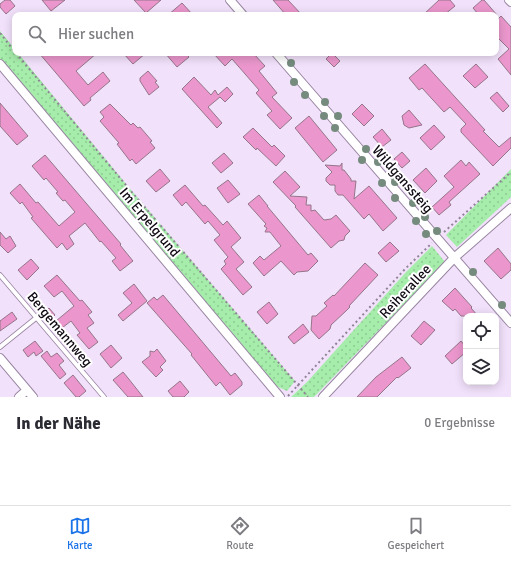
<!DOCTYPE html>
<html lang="de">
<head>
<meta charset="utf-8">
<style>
	body { margin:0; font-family:Signika,sans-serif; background:#f7f7f7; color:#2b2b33 }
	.controls { position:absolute; right:12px; bottom:12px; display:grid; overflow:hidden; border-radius:8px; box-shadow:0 2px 10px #0003 }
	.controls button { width:36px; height:36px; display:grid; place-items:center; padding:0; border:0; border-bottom:1px solid #e1e1e2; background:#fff; color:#2b2b33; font:20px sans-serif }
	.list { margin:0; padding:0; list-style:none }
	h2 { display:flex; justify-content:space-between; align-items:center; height:52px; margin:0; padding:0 16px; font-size:17px }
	h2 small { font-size:13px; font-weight:400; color:#7c7c81 }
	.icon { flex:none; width:22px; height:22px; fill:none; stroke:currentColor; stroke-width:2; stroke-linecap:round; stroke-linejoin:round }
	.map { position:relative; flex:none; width:511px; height:397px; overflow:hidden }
	.search { position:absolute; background:#fff; box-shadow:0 2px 10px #0003; left:12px; right:12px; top:12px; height:44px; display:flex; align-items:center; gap:10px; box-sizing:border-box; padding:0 14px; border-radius:8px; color:#7c7c81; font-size:15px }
	.sheet { height:108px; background:#fff }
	nav { display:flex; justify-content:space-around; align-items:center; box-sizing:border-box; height:56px; border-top:1px solid #e1e1e2; background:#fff; font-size:11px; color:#7c7c81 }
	nav a { display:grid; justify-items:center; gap:2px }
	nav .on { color:#1a73e8 }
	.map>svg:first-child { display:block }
	.grass { fill:url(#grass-dots) }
	.building { fill:#eb97cd; stroke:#957589 }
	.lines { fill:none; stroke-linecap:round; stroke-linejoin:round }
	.service-casing { stroke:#9885a2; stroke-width:5.5 }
	.minor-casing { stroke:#9885a2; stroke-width:10 }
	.path { stroke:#908397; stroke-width:2; stroke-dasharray:2 3; stroke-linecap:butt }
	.service { stroke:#fff; stroke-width:4 }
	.minor { stroke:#fff; stroke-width:8 }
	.tree { fill:#758b7e }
	.labels { text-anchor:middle; stroke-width:4; stroke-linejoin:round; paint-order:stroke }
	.street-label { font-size:14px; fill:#0f0813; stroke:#fff }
</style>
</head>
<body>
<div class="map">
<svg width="511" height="397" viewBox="0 0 511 397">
	<defs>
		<pattern id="grass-dots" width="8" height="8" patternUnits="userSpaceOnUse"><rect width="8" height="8" fill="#a6edab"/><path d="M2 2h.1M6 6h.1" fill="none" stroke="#8eca92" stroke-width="1.8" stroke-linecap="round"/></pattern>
	</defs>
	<rect width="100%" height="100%" fill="#f2e1fb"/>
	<path class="grass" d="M0 31 15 49V53H18L131 190 295 381 287 391 276 386 0 59Z
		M511 169V197L457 247 446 235Z
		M432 246 445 262 314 397H291L307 382 406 272Z"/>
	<path class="building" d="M5 0H10L15 6 6 14 0 7V4Z
		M42 0H65L51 11Z
		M134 0H161L146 13Z
		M273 0H288L302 15H286Z
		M439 0H450L455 6 444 15H423Z
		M482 0H484L497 15H479L473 8Z
		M182 3 193 15H168Z
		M501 16 511 27V75L498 59 509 49 496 36V21Z
		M39 53H97L76 71 88 85 103 72 110 81 90 98 91 100 84 106Z
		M123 53H146L133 64Z
		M165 53H185L189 57 177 67Z
		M213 53H253L265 66 259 71 277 93 272 97 292 118 280 129 267 115 272 111 256 93 259 90 232 59 225 66Z
		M332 53 340 61 334 67 326 59Z
		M425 64 485 130 483 131 499 147 511 137V148L493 166 461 132V129L466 124 450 107 444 112 422 88 419 90 409 78Z
		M476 64 488 77 475 88 463 76Z
		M148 71 157 81 155 82 159 87 149 95 140 81V78Z
		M194 77 211 95 215 90 218 95 227 87 233 94 225 102 220 97 208 107 222 123 217 128 182 89Z
		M497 92 509 106 503 112 490 98Z
		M0 103 28 136 17 145 0 126Z
		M110 104 131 125 133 123 138 128 140 127 152 141 150 142 155 148 136 164 132 159 130 161 117 144 119 143 100 121 104 117 100 112Z
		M362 104 374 116 364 126 352 114Z
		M409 110 422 125 409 128 404 125 402 116Z
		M309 116 337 150 323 162 295 128Z
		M434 125 445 137 431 150 420 138Z
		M253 128 272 147 274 145 285 156 276 166 257 148 256 150 243 137Z
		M382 129 391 140 382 147 373 137Z
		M402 152 410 161 402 168 394 159Z
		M224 153 233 163 221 173 212 163Z
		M45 155 121 244 120 245 133 261 120 271 112 261 116 258 101 241 100 242 85 223 69 236 74 244 67 250 62 243 57 248 31 218 33 217 22 202 20 204 10 193 20 184 36 203 38 202 59 226 75 212 65 200 63 201 56 193 58 192 46 178 44 180 32 166Z
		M461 160 466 166 469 162 480 174 449 202 451 205 439 215 432 207 454 187 444 176Z
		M342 163V170H344L351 179V181H356L354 199 369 186 397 218 383 231 369 214 364 219 343 195H338L335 191V185H330L326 181V178L332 172 325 165 340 166Z
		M426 168 437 181 425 193 413 180Z
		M160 169 170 181 156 192 146 181Z
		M285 171 300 187 290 196 307 197 306 205H311V211L315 210 324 220 331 219 336 215 350 231 345 236 344 240 339 241 331 248 295 207 296 206 273 182Z
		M228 180 240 194 228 203 217 188Z
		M185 185 203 206 205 205 223 225 227 221 241 238 231 247 244 262 236 269 252 287 243 295 221 269 226 264 224 261 228 257 214 240 220 235 208 221 205 224 186 202 182 206 173 195Z
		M259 195 268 206H267L308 255 311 253 318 261 308 271 297 272 294 275 281 261 264 276 253 263 260 256 264 260 281 246 270 232H265L267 228 264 226 266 224 248 204Z
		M0 232 6 239 10 236 16 246 8 253 0 245Z
		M390 242 399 251 386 262 378 253Z
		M498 248 511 264V270L501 279 484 261Z
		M31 259 39 268 27 280 18 270Z
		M365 263 378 275 349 306 350 307 347 310 331 325 330 329 319 339 311 330 312 316H316L327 306 324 303 333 295 334 296Z
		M57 275 80 301 82 300 92 312 88 315 94 323 87 328 98 342 89 349 77 335 80 333 71 321 62 328 56 321 74 306 62 291 54 297 44 286Z
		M134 284 147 301 123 321 118 315 132 303 123 293Z
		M455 288 472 307 471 308 478 316H461L455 309 453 311 442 301Z
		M163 295 231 376 235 373 242 382V385L230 395 220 382 216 386 191 355 192 354 147 303 154 297 157 300Z
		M269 302 278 314 267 324 257 312Z
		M49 308 55 315 47 322 41 315Z
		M12 312 17 319 0 331V321Z
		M424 321 435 330 421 345 411 336Z
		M303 324 309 332 294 344 288 337Z
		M35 341 43 351 36 356 34 352 28 357 23 350Z
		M461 341 466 347V352L452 364 445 356Z
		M111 345 122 358 111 368 100 354Z
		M157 349 166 361 160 367 163 370 156 377 142 362 150 356V351L154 352Z
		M47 351 51 357 57 353 64 361 59 365 66 374 60 379 41 356Z
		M402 357 411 368 398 378 397 377 377 397H357L376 377Z
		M123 372 128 378 143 397H128L113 380Z
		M73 375 86 391 79 397H76L64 383Z
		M180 381 189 392 184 397H173L168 391Z"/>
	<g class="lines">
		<g class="service-casing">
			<path id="service" d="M0 275 104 397
				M0 347 36 318"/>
		</g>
		<g class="minor-casing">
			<path id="minor" d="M230 0 243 15
				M509 0 511 2
				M276 53 511 323
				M0 64 280 397
				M0 358 33 397
				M19 397 27 390
				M323 397 454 258 511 208"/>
		</g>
		<path class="path" d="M0 33 15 52
			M16 53 130 190 308 397
			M444 232 511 172
			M288 396 405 269 432 243"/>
		<use href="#service" class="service"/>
		<use href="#minor" class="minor"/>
	</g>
	<g class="tree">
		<circle cx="291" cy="63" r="4"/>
		<circle cx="294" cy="82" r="4"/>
		<circle cx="305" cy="95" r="4"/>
		<circle cx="325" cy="102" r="4"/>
		<circle cx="324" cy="116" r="4"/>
		<circle cx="338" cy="116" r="4"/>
		<circle cx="335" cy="128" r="4"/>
		<circle cx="366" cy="149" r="4"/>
		<circle cx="362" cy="160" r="4"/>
		<circle cx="378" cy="162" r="4"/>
		<circle cx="395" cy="182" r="4"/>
		<circle cx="382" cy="183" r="4"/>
		<circle cx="395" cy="198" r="4"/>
		<circle cx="413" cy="203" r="4"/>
		<circle cx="425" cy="217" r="4"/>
		<circle cx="416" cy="221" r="4"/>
		<circle cx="437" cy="231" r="4"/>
		<circle cx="426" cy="234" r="4"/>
		<circle cx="473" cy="272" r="4"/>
		<circle cx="502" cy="305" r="4"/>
	</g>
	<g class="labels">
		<g class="street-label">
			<text transform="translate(403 179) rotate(49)" y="5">Wildganssteig</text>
			<text transform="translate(150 222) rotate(50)" y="5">Im Erpelgrund</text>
			<text transform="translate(405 291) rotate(-47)" y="5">Reiherallee</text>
			<text transform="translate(60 329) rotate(50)" y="5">Bergemannweg</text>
		</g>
	</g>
</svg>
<div class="controls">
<button><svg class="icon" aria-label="locate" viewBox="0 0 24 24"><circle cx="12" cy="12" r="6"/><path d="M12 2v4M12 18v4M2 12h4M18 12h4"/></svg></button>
<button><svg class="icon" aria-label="layers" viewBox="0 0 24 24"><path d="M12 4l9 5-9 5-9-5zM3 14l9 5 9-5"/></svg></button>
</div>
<div class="search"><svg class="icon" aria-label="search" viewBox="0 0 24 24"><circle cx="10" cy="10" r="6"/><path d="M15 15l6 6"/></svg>Hier suchen</div>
</div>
<section class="sheet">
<h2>In der Nähe<small>0 Ergebnisse</small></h2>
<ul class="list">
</ul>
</section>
<nav>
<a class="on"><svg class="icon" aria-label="map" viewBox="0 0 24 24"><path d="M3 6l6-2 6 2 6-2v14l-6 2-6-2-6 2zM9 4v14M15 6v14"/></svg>Karte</a>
<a><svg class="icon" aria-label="directions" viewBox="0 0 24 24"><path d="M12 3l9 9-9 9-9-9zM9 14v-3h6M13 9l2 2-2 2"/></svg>Route</a>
<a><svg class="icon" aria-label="saved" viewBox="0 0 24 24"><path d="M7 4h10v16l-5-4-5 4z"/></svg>Gespeichert</a>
</nav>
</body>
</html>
